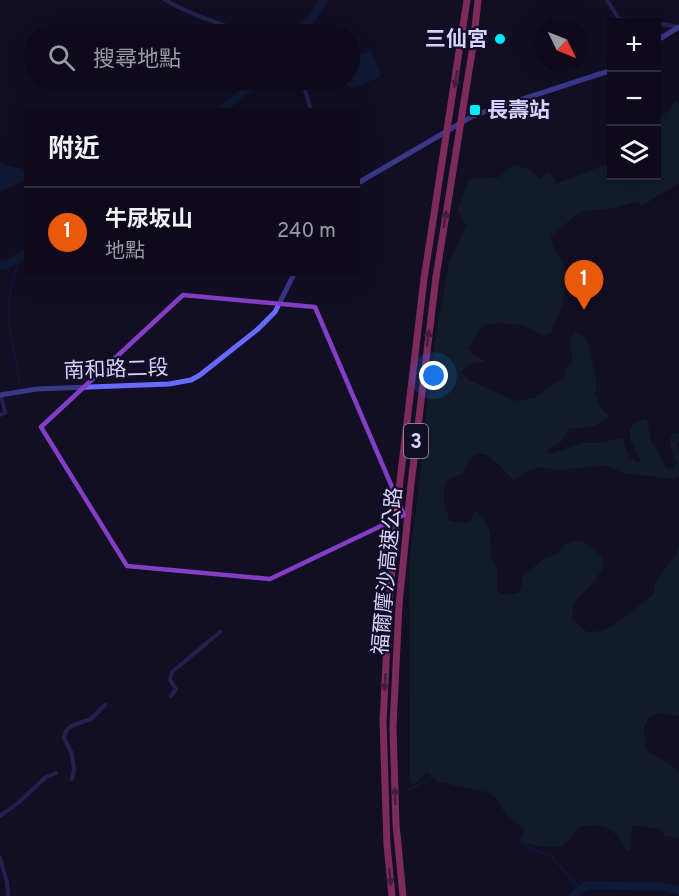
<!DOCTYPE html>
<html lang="zh-TW">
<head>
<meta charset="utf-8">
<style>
	body { margin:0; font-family:Overpass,"Noto Sans TC",sans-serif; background:#171324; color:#f1f3f6 }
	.controls { position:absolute; right:18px; top:18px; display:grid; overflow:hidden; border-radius:0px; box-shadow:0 6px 24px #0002 }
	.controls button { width:54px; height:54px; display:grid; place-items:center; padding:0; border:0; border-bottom:2px solid #2e2b3a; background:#0e0a1b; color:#f1f3f6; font:30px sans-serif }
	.compass { position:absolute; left:535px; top:18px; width:54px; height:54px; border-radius:50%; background:#0e0a1b; box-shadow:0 6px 24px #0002; rotate:133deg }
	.you { position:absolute; left:434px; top:376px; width:21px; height:21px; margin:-15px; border:4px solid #fff; border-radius:50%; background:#1a73e8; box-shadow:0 0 0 9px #1a73e833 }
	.badge { display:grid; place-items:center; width:39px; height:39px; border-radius:50%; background:#ea580c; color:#fff; font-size:20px; font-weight:700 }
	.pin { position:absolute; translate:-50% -50px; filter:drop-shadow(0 2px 3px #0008) }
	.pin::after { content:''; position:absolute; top:32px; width:21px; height:18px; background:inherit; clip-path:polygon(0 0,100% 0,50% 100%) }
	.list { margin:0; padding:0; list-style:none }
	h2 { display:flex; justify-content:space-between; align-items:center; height:78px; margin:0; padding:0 24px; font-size:26px }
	h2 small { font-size:20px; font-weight:400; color:#9b9aa3 }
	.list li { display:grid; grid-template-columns:39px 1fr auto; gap:18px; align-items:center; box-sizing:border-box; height:90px; padding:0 24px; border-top:2px solid #2e2b3a }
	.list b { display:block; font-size:22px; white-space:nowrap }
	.list p { margin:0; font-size:20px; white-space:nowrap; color:#9b9aa3 }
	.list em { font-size:20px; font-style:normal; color:#9b9aa3 }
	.icon { flex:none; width:33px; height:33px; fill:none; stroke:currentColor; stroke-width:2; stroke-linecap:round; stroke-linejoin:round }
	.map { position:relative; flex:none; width:679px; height:896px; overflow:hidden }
	.search { position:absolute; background:#0e0a1b; box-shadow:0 6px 24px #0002; left:24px; top:24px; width:336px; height:66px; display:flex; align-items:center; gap:15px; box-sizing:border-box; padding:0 21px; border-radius:33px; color:#9b9aa3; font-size:22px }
	.panel { position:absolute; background:#0e0a1b; box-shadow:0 6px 24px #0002; left:24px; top:108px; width:336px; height:168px; border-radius:0px }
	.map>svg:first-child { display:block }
	.green { fill:#112e2d }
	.water { fill:#0d264a }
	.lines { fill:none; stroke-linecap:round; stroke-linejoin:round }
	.stream { stroke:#0d264a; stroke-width:1.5 }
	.river { stroke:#0d264a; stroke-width:8 }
	.minor { stroke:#3a3984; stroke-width:4 }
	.secondary { stroke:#6969ff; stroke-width:5 }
	.motorway { stroke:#ff4da7; stroke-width:7 }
	.motorway-bridge { stroke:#ff4da7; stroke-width:7 }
	.oneway { fill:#882e66 }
	.marked { fill:none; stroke:#843dc5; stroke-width:4.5; stroke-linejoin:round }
	.poi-dot { fill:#00eafd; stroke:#120e24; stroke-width:2 }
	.labels { text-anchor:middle; stroke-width:4.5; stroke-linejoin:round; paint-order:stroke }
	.shield { fill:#120e24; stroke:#9b97bd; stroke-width:1.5 }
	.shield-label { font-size:20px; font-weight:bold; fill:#d6d2ff }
	.poi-label { font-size:21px; font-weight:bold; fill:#d6d2ff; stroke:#120e24; text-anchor:end }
	.street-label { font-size:21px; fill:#d6d2ff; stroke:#120e24 }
</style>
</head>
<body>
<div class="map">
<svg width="679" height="896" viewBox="0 0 679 896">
	<rect width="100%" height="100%" fill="#120e24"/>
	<path class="green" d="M674 101 679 104V183L643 205 636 202 614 208 579 212 551 237C551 251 566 259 566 277 566 285 565 298 562 306 559 316 553 321 552 332L543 336C538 333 532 329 526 327 515 323 494 322 483 325L468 348 473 355 486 361 469 364 461 372 469 380 515 401 534 398 548 388 565 377V369L573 361C571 351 569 341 574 332 581 333 586 339 589 345L597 386 595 394 600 407 608 415V418L594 426 568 429 562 441 544 452 552 454 582 443H600L622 438 629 456 638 463 640 462C639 452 623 435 633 425 636 422 643 420 647 419L651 442 656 448 666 469H671L677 462C672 454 668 444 672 434L677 432 679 433V441L677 443 679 451V476L676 479 622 473 607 466H601L556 470 540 467 527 471 514 481C498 464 476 433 463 474L452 477 445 482C442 496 444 507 450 521 464 524 471 527 474 510L484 519 490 532 491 557 497 566V590L500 593 507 595 518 593 521 588 522 577 545 558 556 554 564 545 575 540 583 541 601 556 604 563C598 583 583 589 574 604 572 608 573 614 572 619L587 632 603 631 621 620 654 594 655 582 676 555 679 546V716L661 713 650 716 644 726 645 745 649 752 672 766 679 772V838L664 836 662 829 632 825 631 848 627 851C615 827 603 822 578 827 573 833 568 843 561 846 550 850 531 845 521 842L525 831 504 812 497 799 491 793 439 782 429 773 426 772 416 783 413 784 410 782 409 564 420 478 429 382 439 315 450 259 466 226 458 210 468 180 499 177 513 165 528 169 540 178 550 172 556 184 611 162 612 176H656L657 116 659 114 670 112Z"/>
	<path class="water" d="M369 51 371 52 381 73 380 77 353 88 349 87 346 80H350V59Z
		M0 163 25 170V180L0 192Z"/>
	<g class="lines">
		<path class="stream" d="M19 257 9 297V324L20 384
			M406 790 426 781 435 775 452 783 487 789 506 799 512 815 526 831 520 840 532 850 550 855 581 890"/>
		<path class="river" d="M297 34 315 14 323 0
			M222 110 257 80
			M0 264 5 266 26 253
			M573 896 587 885 666 887 679 891"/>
		<path class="minor" d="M165 0C191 15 221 24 250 34
			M607 0 619 19 654 22
			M656 23 679 27
			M302 80 311 110
			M0 415 5 413 1 395
			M171 696 176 689 170 680 172 672 220 632
			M72 779 74 770 72 754 64 738 66 731 71 726 91 719 105 705
			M0 816 18 803 46 777 56 773
			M0 858 7 882 8 896"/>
		<path class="secondary" d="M656 41 679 27
			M358 183 471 117 489 110 612 70
			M0 395 37 389 63 388 169 384 191 380 200 375 258 329 275 312 294 274"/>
		<path class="motorway" d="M392 896 387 845 383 722 389 603 400 481 424 279
			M403 896 396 824 393 727 399 605 411 484 436 277"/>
		<path class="motorway-bridge" d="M436 277 473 46 478 0
			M424 279 467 0"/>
	</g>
	<defs><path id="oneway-solid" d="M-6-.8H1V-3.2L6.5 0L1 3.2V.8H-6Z" transform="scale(1.5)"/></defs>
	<g class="oneway">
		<use href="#oneway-solid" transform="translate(456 79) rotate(99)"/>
		<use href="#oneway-solid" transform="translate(445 219) rotate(-81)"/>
		<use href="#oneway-solid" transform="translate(428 338) rotate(-83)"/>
		<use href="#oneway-solid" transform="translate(385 682) rotate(93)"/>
		<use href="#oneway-solid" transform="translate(395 796) rotate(-92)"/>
		<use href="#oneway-solid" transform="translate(390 877) rotate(84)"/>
	</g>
	<path d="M0 0H679V896H0ZM183 295 315 307 404 515 270 579 127 566 41 427Z" fill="#120e24" fill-opacity=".55" fill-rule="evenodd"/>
	<path class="marked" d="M183 295 315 307 404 515 270 579 127 566 41 427Z"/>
	<g class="poi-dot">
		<circle cx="500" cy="39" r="6"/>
		<rect x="469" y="104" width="12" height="12" rx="3"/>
	</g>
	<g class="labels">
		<rect class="shield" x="404" y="424" width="24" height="34" rx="4.5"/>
		<g class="shield-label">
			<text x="416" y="448">3</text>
		</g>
		<g class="poi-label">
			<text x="488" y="46">三仙宮</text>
			<text x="487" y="117" text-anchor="start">長壽站</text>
		</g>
		<g class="street-label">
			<text transform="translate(116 369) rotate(-2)" y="7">南和路二段</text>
			<text transform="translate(387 571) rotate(-85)" y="7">福爾摩沙高速公路</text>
		</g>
	</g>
</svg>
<div class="controls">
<button>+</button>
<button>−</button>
<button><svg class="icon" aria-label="layers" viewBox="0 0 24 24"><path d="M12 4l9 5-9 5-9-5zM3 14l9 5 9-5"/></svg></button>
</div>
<svg class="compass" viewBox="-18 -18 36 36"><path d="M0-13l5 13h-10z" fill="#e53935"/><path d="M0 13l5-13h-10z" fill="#9b9aa3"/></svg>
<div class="you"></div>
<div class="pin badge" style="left:584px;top:310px">1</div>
<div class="search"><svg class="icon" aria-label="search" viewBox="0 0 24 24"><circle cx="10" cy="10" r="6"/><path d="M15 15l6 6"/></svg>搜尋地點</div>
<section class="panel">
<h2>附近<small></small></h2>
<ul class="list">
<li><span class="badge">1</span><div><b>牛尿坂山</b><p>地點</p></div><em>240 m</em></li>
</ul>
</section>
</div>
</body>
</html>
